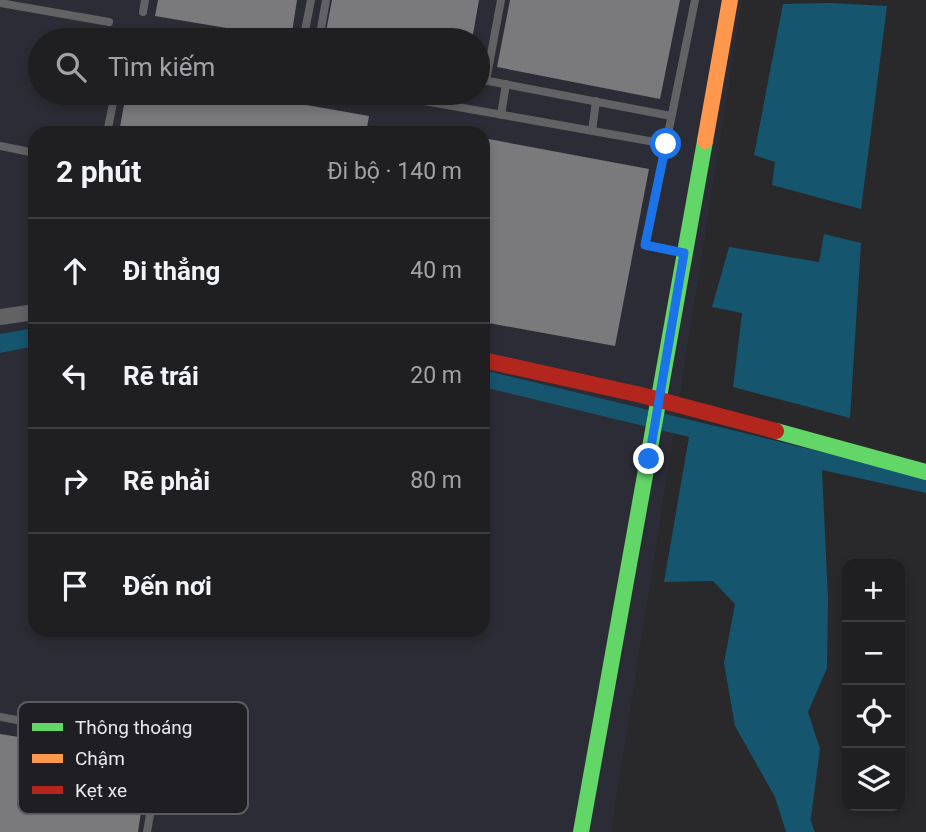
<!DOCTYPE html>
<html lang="vi">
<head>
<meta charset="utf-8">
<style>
	body { margin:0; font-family:Roboto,sans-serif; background:#2c2c2e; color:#f1f3f6 }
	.controls { position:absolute; right:21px; bottom:21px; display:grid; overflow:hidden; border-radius:14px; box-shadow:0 4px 10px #0003 }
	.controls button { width:63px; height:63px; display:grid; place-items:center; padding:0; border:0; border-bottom:2px solid #3c3d3f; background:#1f1f21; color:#f1f3f6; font:35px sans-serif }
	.stop { position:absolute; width:21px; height:21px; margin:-16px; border:5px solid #1a73e8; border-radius:50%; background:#fff }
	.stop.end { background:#1a73e8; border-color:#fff; box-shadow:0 2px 7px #0008 }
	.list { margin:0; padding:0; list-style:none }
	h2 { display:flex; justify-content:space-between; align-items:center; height:91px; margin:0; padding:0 28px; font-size:30px }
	h2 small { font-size:23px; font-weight:400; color:#a1a2a5 }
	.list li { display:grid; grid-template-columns:46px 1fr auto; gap:21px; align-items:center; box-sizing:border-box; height:105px; padding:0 28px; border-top:2px solid #3c3d3f }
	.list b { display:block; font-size:26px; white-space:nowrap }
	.list em { font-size:23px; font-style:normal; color:#a1a2a5 }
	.icon { flex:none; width:38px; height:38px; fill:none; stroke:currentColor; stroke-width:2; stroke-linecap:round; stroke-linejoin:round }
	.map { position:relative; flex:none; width:926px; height:832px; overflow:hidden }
	.search { position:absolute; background:#1f1f21; box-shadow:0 4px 10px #0003; left:28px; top:28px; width:462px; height:77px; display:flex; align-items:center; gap:18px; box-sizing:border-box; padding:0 24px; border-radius:38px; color:#a1a2a5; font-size:26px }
	.panel { position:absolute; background:#1f1f21; box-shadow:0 4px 10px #0003; left:28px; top:126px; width:462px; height:511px; border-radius:21px }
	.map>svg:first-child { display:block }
	.built { fill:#2c2c36; fill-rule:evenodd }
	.water { fill:#15556e }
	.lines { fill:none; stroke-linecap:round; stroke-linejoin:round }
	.stream { stroke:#15556e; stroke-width:5 }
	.building { fill:#7a797c }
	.lane { stroke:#626164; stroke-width:8 }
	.street { stroke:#626164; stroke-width:16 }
	.fast { stroke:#63d668; stroke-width:16 }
	.slow { stroke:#ff974d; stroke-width:16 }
	.jam { stroke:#b3261e; stroke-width:16 }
	.route { stroke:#1a73e8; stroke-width:9 }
	.key { fill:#1e1e23; stroke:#5b5b5f; stroke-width:2 }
	.key-label { font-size:19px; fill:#e8e8ec }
</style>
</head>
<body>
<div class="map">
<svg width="926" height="832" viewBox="0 0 926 832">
	<rect width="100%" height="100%" fill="#29292c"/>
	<path class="built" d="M0 0H742L611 832H0ZM40 40H478V93H40ZM35 133H483V630H35Z"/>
	<path class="water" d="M830 3 887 6 861 209 772 185 775 162 754 155 783 4Z
		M824 234 861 243 850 418 733 387 742 313 712 307 729 247 819 262Z
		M35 328V346L0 353V334Z
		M483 370 926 477V493L822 470 828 599 827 668 808 712 820 749 809 832H786L775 797 735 726 724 663 735 604 713 581 664 582 689 437 483 387Z"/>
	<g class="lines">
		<path class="stream" d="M808 820 812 832"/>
	</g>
	<path class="building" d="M158 0H297L291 39 155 16Z
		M332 0H479L472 40H343L325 37Z
		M510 0H680L660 99 497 67Z
		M126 93H239L369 116 366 133H119Z
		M429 127 452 132V133H428Z
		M483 138 649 169 615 346 483 322Z
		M0 734 149 758 138 832H0Z"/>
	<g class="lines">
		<path class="lane" d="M0 3 109 22
			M143 12 145 0
			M304 36 311 0
			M319 40 326 0
			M478 79 671 116
			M486 81 501 0
			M379 93 666 144 645 245 684 253
			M501 115 506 84
			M592 131 596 101
			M107 133 115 93
			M666 144 695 0
			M0 146 35 153
			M0 717 162 746 147 832"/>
		<path class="street" d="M0 317 35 312"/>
		<path class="fast" d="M776 431 926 472
			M581 832 705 141"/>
		<path class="slow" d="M705 141 730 0"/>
		<path class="jam" d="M483 360 641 395 776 431"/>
	</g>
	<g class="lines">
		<path class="route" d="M649 459 684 253 645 245 666 144"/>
	</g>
	<rect x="18" y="702" width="230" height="112" rx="10" class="key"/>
	<rect x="32" y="723" width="31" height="8" fill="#63d668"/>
	<rect x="32" y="754" width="31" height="9" fill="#ff974d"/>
	<rect x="32" y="786" width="31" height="8" fill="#b3261e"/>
	<g class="key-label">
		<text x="75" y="734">Thông thoáng</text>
		<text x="75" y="765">Chậm</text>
		<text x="75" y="797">Kẹt xe</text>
	</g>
</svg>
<div class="controls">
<button>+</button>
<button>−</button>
<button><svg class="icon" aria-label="locate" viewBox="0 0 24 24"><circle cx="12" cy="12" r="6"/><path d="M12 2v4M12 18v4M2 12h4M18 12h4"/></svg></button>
<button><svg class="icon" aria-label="layers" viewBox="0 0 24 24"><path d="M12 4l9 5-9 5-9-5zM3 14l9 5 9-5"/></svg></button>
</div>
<div class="stop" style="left:666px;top:144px"></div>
<div class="stop end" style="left:649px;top:459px"></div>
<div class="search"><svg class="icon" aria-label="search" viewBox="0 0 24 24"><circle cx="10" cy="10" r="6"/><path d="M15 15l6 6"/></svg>Tìm kiếm</div>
<section class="panel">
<h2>2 phút<small>Đi bộ · 140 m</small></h2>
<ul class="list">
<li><svg class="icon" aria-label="ahead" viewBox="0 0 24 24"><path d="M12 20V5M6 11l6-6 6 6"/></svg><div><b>Đi thẳng</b></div><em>40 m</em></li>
<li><svg class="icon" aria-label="left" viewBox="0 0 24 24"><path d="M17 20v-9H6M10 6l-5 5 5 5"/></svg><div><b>Rẽ trái</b></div><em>20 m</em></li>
<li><svg class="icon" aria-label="right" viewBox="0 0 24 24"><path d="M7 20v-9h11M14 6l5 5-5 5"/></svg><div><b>Rẽ phải</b></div><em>80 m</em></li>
<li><svg class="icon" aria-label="arrive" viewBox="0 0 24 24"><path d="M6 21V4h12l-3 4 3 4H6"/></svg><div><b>Đến nơi</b></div></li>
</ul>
</section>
</div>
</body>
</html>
